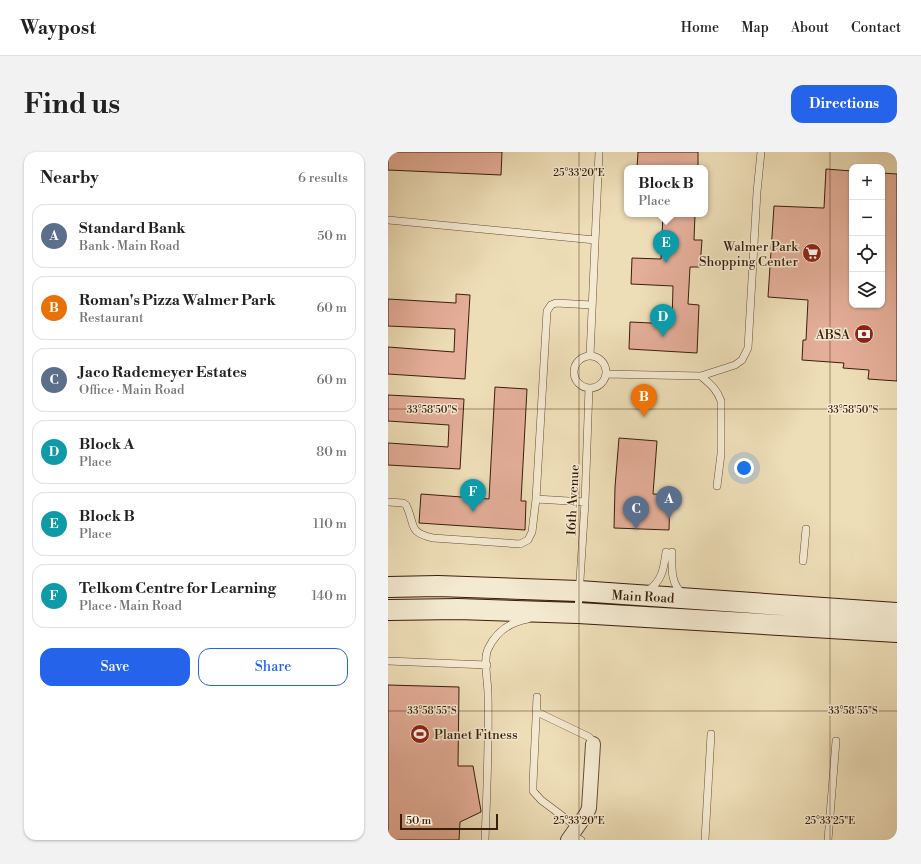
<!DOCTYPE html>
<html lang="en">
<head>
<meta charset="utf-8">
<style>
	body { margin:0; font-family:"Libre Bodoni",serif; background:#f2f2f2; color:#222 }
	.controls { position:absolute; right:12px; top:12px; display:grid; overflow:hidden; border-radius:8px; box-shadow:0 1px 3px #0004 }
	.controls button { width:36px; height:36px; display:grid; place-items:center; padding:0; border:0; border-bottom:1px solid #e0e0e0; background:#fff; color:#222; font:20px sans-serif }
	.scale { position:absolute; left:12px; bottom:10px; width:98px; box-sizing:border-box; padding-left:4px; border:2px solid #3a1d0b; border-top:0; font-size:11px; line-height:14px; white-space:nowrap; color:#3a1d0b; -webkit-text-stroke:3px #f4ead1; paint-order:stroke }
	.you { position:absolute; left:356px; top:316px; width:14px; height:14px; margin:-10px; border:3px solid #fff; border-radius:50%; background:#1a73e8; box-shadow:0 0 0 6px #1a73e833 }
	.badge { display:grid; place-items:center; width:26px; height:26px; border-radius:50%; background:#2563eb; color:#fff; font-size:13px; font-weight:700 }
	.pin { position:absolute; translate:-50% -33px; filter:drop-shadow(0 1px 2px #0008) }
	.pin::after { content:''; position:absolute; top:21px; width:14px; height:12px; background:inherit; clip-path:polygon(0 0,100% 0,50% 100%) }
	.popup { position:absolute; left:236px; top:13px; width:84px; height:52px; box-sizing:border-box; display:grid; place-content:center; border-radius:8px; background:#fff; filter:drop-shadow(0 1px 3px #0005); font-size:13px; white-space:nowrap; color:#767676 }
	.popup b { font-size:15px; color:#222 }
	.popup::after { content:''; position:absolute; left:50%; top:100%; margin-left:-8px; border:8px solid transparent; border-top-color:#fff }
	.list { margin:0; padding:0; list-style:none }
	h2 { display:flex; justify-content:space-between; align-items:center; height:52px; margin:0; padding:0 16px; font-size:17px }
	h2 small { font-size:13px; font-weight:400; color:#767676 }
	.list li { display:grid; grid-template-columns:26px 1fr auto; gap:12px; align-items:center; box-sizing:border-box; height:64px; margin:0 8px 8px; padding:0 8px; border:1px solid #e0e0e0; border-radius:12px }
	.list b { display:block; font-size:15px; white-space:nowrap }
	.list p { margin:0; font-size:13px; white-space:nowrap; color:#767676 }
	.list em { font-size:13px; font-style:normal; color:#767676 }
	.actions { display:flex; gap:8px; padding:12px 16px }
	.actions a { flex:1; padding:9px 0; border:1px solid #2563eb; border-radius:12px; text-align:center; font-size:14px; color:#2563eb }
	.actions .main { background:#2563eb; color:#fff }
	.icon { flex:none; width:22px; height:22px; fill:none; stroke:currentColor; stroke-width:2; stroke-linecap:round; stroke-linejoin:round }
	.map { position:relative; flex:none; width:509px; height:688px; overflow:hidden; border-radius:12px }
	header { display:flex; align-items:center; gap:24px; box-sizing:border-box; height:56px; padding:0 20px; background:#fff; border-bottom:1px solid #e0e0e0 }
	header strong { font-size:19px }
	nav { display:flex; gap:22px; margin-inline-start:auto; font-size:14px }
	.intro { display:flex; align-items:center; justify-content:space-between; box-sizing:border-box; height:96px; padding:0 24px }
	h1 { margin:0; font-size:28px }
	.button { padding:10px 18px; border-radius:12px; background:#2563eb; color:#fff; font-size:14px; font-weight:700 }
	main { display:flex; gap:24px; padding:0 24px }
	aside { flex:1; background:#fff; border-radius:12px; box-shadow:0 1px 3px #0004 }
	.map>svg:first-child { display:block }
	.building { fill:#e4ae99; stroke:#3a1d0b }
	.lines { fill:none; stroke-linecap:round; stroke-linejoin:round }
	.lane-casing { stroke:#674d36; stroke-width:8 }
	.street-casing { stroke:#674d36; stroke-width:16 }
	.secondary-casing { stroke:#3a1d0b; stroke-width:22 }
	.lane { stroke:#f4ead1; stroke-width:7 }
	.street { stroke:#f4ead1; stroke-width:14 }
	.secondary { stroke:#f4ead1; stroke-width:20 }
	.ticks { fill:none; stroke:#3a1d0b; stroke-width:1; stroke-opacity:0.45 }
	.labels { text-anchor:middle; stroke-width:3; stroke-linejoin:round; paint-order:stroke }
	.poi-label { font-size:13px; fill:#3a1d0b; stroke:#f4ead1; text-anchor:end }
	.street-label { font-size:13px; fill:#3a1d0b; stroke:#f4ead1 }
	.ticks-label { font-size:10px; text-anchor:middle; fill:#3a1d0b; stroke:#f4ead1; stroke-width:3; stroke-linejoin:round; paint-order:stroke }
</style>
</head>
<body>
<header>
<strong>Waypost</strong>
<nav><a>Home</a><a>Map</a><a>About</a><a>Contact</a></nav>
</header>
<div class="intro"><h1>Find us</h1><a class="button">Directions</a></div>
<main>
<aside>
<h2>Nearby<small>6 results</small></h2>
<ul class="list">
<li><span class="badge" style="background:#5c6f8a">A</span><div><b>Standard Bank</b><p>Bank · Main Road</p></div><em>50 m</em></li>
<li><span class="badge" style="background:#e8710a">B</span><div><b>Roman's Pizza Walmer Park</b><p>Restaurant</p></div><em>60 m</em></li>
<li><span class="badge" style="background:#5c6f8a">C</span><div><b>Jaco Rademeyer Estates</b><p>Office · Main Road</p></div><em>60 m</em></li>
<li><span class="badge" style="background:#0f9aa8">D</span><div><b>Block A</b><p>Place</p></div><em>80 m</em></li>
<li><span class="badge" style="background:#0f9aa8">E</span><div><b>Block B</b><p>Place</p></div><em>110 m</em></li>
<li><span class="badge" style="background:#0f9aa8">F</span><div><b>Telkom Centre for Learning</b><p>Place · Main Road</p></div><em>140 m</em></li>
</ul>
<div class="actions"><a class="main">Save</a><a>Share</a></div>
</aside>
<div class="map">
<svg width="509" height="688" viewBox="0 0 509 688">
	<rect width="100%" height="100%" fill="#eedeb8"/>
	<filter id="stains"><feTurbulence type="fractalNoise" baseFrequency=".005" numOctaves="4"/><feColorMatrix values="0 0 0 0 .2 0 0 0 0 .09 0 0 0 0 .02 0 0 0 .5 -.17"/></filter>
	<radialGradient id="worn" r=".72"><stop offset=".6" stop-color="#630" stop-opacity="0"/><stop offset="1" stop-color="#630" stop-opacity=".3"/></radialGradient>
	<path class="building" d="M0 0H114L113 23 0 18Z
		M250 0H310V16H249Z
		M438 17 464 19V153H494V21L509 22V229L480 227 481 218 455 216 456 211 414 208 415 188H418L420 148 380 145 386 54 436 56Z
		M275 62H307L306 88H314L312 115H302L300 152 311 153 309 201 241 197 242 170 284 172 285 134 243 132 244 106 273 107Z
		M68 142 82 143 77 227 0 222V195L66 200 67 177 0 174V147L68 151Z
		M107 235 139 237 133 349H138L137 378 31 371 33 342 101 347Z
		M0 243 76 247 72 317 0 313V291L60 295 61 273 0 269Z
		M231 286 269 289 265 342 282 343 281 378 226 376 227 335Z
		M0 533 71 535 70 614H85L93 659V660L72 670 71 688H0Z"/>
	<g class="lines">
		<g class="lane-casing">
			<path id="lane" d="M0 68 207 88
				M202 204 211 0
				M186 220a16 16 0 1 1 32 0a16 16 0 1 1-32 0Z
				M218 222 313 224 347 213 354 208 360 196 369 40 373 0
				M313 224C322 232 329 237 333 249V302L329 334
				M148 347 197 350
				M0 350 15 351 18 353C28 373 19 380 45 386L132 392 140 388 144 380 148 347 159 159 163 153 168 151 204 153
				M284 400C284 416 282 431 295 442
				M415 409 418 377
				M259 439C274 430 276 416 278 400
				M190 459 197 350 201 236
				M0 509 99 513
				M149 545 145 632V639L153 648 189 675
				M149 560 201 585 204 588 205 592
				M184 683 193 688
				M97 688C99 640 101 590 100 542 100 530 95 507 100 497 108 480 122 470 140 467
				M317 688 323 582
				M440 688 448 589"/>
		</g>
		<g class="street-casing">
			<path id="street" d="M180 688 199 661 201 656 205 592"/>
		</g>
		<g class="secondary-casing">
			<path id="secondary" d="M0 435 50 434 191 439 509 461
				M0 458 70 457 190 461 509 480"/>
		</g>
		<use href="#lane" class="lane"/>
		<use href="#street" class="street"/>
		<use href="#secondary" class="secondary"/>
	</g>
	<path class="ticks" d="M191 0V688M442 0V688M0 257H509M0 559H509"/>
	<defs>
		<g id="supermarket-disc" transform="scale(1)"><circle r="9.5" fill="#8f2418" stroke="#f4ead1"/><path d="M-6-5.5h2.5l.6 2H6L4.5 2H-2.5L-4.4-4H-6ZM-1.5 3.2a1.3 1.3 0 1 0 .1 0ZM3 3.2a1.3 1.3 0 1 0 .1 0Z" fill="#fff"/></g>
		<g id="bank-disc" transform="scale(1)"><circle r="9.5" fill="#8f2418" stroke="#f4ead1"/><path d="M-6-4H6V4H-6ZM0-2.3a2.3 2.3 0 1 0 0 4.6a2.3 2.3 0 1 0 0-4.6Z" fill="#fff"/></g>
		<g id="stadium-disc" transform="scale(1)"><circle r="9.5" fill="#8f2418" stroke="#f4ead1"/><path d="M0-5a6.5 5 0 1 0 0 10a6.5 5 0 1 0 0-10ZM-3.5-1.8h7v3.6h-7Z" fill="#fff"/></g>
	</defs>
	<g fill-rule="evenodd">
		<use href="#supermarket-disc" x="424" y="101"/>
		<use href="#bank-disc" x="476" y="182"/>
		<use href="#stadium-disc" x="32" y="582"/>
	</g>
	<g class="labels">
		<g class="poi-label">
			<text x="410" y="99">Walmer Park<tspan x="410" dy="15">Shopping Center</tspan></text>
			<text x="462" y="187">ABSA</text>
			<text x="46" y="587" text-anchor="start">Planet Fitness</text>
		</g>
		<g class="street-label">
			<text transform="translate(184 348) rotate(-87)" y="5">16th Avenue</text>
			<text transform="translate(255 444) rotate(3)" y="5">Main Road</text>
		</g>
	</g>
	<g class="ticks-label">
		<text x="191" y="24">25°33'20"E</text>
		<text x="44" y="261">33°58'50"S</text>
		<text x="465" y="261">33°58'50"S</text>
		<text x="44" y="562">33°58'55"S</text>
		<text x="465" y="562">33°58'55"S</text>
		<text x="191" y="672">25°33'20"E</text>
		<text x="442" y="672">25°33'25"E</text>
	</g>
	<rect width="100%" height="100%" filter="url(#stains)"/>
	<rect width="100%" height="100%" fill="url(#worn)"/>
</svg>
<div class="controls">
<button>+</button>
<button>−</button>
<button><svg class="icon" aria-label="locate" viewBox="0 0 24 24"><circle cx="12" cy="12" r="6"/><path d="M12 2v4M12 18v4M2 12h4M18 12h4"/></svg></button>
<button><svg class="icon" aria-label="layers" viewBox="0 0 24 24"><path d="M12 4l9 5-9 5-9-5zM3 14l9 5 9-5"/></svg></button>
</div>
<div class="scale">50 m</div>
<div class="you"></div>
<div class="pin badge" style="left:281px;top:367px;background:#5c6f8a">A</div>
<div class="pin badge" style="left:256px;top:265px;background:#e8710a">B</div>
<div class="pin badge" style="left:248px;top:377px;background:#5c6f8a">C</div>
<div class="pin badge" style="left:275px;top:185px;background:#0f9aa8">D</div>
<div class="pin badge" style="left:278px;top:111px;background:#0f9aa8">E</div>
<div class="popup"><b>Block B</b>Place</div>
<div class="pin badge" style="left:85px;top:360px;background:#0f9aa8">F</div>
</div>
</main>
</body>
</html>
